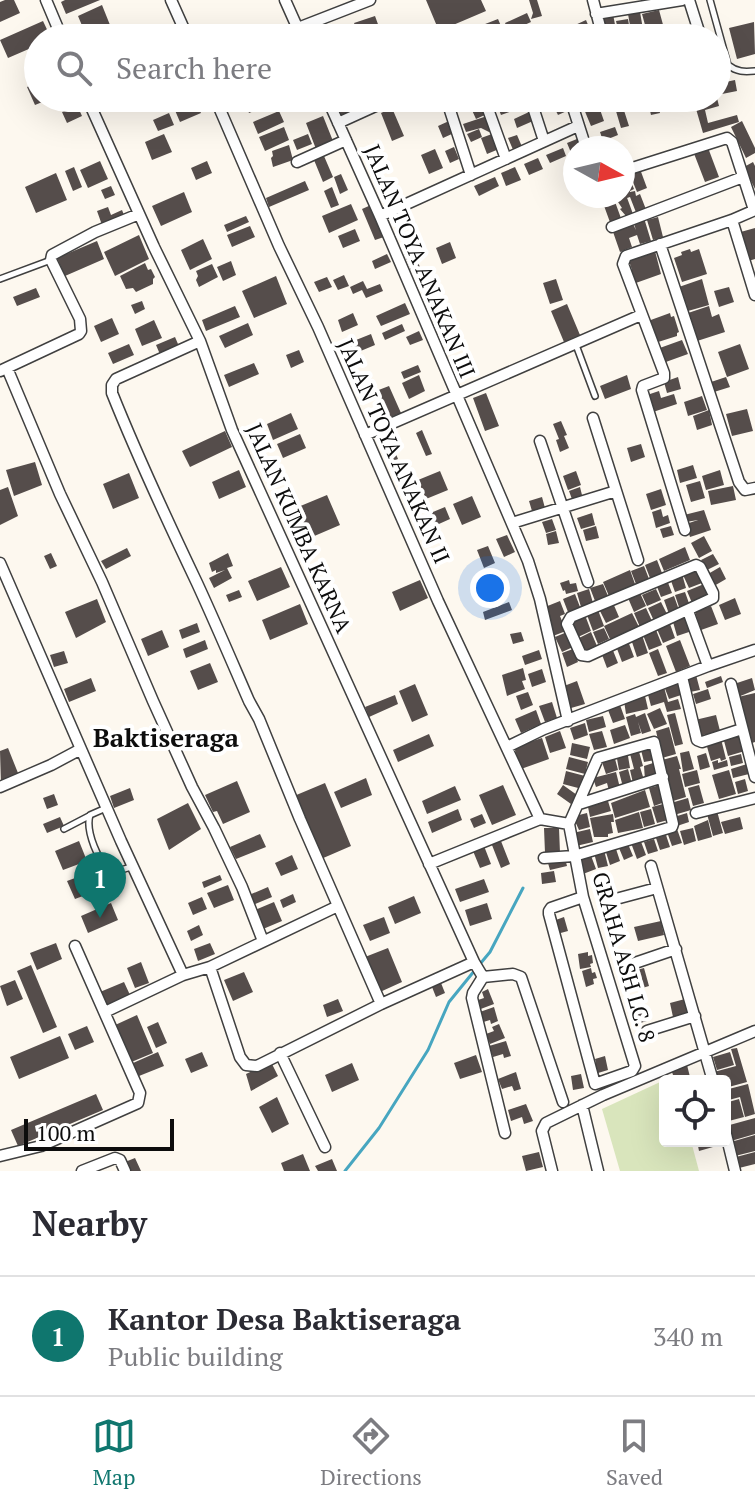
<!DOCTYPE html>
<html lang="en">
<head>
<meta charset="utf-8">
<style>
	body { margin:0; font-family:"PT Serif",serif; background:#f7f7f7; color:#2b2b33 }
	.controls { position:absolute; right:24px; bottom:24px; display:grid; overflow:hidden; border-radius:8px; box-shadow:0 8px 32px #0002 }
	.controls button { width:72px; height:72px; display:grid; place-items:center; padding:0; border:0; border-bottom:2px solid #e1e1e2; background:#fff; color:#2b2b33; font:40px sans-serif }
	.compass { position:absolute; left:563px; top:136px; width:72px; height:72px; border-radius:50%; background:#fff; box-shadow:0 8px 32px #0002; rotate:98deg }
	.scale { position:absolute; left:24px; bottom:20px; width:150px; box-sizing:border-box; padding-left:8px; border:4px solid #0d0d0d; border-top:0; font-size:22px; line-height:28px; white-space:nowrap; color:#0d0d0d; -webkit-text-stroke:6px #fff; paint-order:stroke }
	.you { position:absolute; left:490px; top:588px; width:28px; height:28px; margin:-20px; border:6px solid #fff; border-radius:50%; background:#1a73e8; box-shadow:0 0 0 12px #1a73e833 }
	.badge { display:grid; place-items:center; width:52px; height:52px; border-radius:50%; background:#0f766e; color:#fff; font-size:26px; font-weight:700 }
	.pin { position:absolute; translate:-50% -66px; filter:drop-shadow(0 2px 4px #0008) }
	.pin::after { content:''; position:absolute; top:42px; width:28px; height:24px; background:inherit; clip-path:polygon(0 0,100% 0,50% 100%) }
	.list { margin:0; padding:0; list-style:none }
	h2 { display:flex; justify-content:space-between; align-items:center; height:104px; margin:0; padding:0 32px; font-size:34px }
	h2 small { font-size:26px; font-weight:400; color:#7c7c81 }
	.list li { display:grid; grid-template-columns:52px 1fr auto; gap:24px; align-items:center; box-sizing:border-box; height:120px; padding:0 32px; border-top:2px solid #e1e1e2 }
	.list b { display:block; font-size:30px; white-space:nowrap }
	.list p { margin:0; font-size:26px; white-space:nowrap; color:#7c7c81 }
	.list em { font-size:26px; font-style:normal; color:#7c7c81 }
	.icon { flex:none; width:44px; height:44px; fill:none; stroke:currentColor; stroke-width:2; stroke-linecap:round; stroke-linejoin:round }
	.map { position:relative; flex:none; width:755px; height:1171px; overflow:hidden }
	.search { position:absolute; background:#fff; box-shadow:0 8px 32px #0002; left:24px; right:24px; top:24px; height:88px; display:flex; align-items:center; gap:20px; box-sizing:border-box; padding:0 28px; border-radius:44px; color:#7c7c81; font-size:30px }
	.sheet { height:224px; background:#fff }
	nav { display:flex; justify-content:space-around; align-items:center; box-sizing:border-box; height:112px; border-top:2px solid #e1e1e2; background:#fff; font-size:22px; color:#7c7c81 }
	nav a { display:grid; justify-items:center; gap:4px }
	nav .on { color:#0f766e }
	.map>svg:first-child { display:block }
	.green { fill:#d9e5bc }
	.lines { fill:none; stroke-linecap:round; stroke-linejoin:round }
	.stream { stroke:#47a6c0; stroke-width:3 }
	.building { fill:#554d4b }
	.lane-casing { stroke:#404040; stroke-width:8 }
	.street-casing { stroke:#404040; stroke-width:13 }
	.lane { stroke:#fff; stroke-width:5 }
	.street { stroke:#fff; stroke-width:10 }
	.labels { text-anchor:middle; stroke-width:8; stroke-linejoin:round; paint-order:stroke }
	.street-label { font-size:22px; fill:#0d0d0d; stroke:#fff }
	.quarter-label { font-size:26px; font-weight:bold; fill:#0d0d0d; stroke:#fff }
</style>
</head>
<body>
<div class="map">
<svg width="755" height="1171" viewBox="0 0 755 1171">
	<rect width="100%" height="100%" fill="#fdf8ef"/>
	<path class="green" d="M673 1076 674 1081H665V1141H691L699 1171H620L602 1109Z"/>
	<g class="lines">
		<path class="stream" d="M480 964 490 952 523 888
			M345 1171 379 1128 428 1050 449 1002 475 970"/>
	</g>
	<path class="building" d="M5 0H14L20 13 0 22V2Z
		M65 0H100L66 14 61 2Z
		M426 0H481L486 11 439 31Z
		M529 0H537L542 16 531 19 533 13Z
		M102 5 110 25 86 35 78 16Z
		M659 10 665 32 648 36 642 14Z
		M640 12 644 35 632 37 628 14Z
		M527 13 531 22 509 32 505 23Z
		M613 14 616 30 604 33 601 16Z
		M375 16 383 38H360L354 23Z
		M498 19 501 26 483 34 480 26Z
		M628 19 631 37 620 38 616 21Z
		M586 20 591 32 578 37 573 26Z
		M43 21 51 38H38V45L8 58 0 40Z
		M754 22 755 54 737 59 729 28Z
		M124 26 128 36 123 38H110L108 33Z
		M717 71 721 83 735 80 737 91 717 95Z
		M38 82V98H52L35 105 27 87Z
		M56 98H75L77 103 61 110Z
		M256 98H274L276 102 249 113 245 103Z
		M334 98H353L359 113 343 119Z
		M591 98H596L604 121 591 126 581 102Z
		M620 98 629 126 621 128 613 101Z
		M647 98H657L660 113 651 115Z
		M710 98H717L719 106 705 110 708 123 737 115 739 122 703 133 694 102Z
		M195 99 201 113 180 122 174 108Z
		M507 101 512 111 501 115 497 105Z
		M566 102 569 110 558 115 554 107Z
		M485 103 489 113 476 119 471 108Z
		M77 105 82 116 67 123 62 112Z
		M392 108 404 136 392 141 381 113Z
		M279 111 284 122 258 134 253 122Z
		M529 112 533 121 517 128 514 119Z
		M169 113 174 125 158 131 153 120Z
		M490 115 495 129 489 132 481 128 466 132 463 124Z
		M323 116 333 141 316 149 306 123Z
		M449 121 454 133 443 138 438 126Z
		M742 121 755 148V153L746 158 731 127Z
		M284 127 289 140 265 151 259 137Z
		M615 127 618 135 603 141 600 132Z
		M479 129 482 137 471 142 467 134Z
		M164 134 172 152 152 160 145 142Z
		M308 134 312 144 297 150 293 140Z
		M492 134 499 149 487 154 481 138Z
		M517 135 523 149 514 152 508 138Z
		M577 139 581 148H575V153L572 155 567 143Z
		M289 145 293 160 273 167 271 158 273 156 272 151Z
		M707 145 719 177 705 182 693 151Z
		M454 147 459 159 450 163 445 151Z
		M563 148 566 156 550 163 546 155Z
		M435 149 443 168 429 174 421 155Z
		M324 156 333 177 323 182 314 160Z
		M538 158 543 169 529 175 524 164Z
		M100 161 108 179 88 188 80 170Z
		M207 161 212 173 196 180 191 168Z
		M753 162 755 166V189L744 167Z
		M74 167 82 187 73 191 65 171Z
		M515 167 521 180 506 186 501 173Z
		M640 169 647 188 637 192 629 172Z
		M626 170 634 189 630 191V192L635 191 636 196 640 194 647 212 637 215 630 197 627 198 625 193 623 194V172Z
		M56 173 67 200 36 213 25 187Z
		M341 174 348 190 340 194 334 177Z
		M495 177 499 186 479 196 474 186Z
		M305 181 309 190 269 207 266 198Z
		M111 186 115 195 105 199 101 190Z
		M332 187 339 205 331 208 324 191Z
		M184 192 192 212 161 226 152 206Z
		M626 195 633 214 626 216 620 209 622 208 616 199Z
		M614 199 622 221 611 225 603 203Z
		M351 204 358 220 329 233 322 216Z
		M371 205 384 237 375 240 362 209Z
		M108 207 111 215 122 210 124 215 102 225 97 211Z
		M246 216 249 222 227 232 224 225Z
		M658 217 663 237 653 240 647 220Z
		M644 218 651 241 640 244 637 235 629 238 632 247 620 252 612 229 632 222 636 230 633 221Z
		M250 226 255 237 232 247 227 235Z
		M755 228V259L745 262 737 233Z
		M355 229 360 241 343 248 338 236Z
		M139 235 149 259 115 276 104 252Z
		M203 239 212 259 190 270 181 250Z
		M97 241 104 259 65 276 57 258Z
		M450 242 456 258 442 264 436 248Z
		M412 249 420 267 411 270 404 253Z
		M690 249 691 252 699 249 707 274 682 282 674 258 682 255 681 252Z
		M655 251 661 274 633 284 629 271 632 270 629 261Z
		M387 254 391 262 375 269 372 261Z
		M231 261 236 275 223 281 217 267Z
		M145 263 148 270 151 269 155 277 153 279V284L136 292 133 288 126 289 120 276Z
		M212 264 218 277 199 287 196 280 198 276 196 271Z
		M344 275 349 286 338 290 333 280Z
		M276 276 287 304 254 318 242 291Z
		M327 277 332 287 319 292 314 282Z
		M556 279 563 300 550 304 543 283Z
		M702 279 709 305 688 311 686 303 682 304 676 288Z
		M363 281 367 289 380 284 383 291 366 298 362 290 353 294 350 287Z
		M729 287 734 302 719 307 714 291Z
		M36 288 40 297 17 306 13 297Z
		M142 301 145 309 135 314 131 305Z
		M405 303 410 314 381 326 376 316Z
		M567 304 580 335 564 342 551 311Z
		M235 306 240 317 206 331 202 320Z
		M709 306 712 317 719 314 725 332 694 342 688 313Z
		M353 313 358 325 342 332 338 320Z
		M670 313 671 317 674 316 679 332 677 333V336L655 343 648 321Z
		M112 318 119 334 101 342 94 326Z
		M154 320 162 338 142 346 135 329Z
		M248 323 253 335 225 348 219 336Z
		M402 324 405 331 385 340 382 333Z
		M419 331 423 340 410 345 406 337Z
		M371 334 375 345 351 355 346 344Z
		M175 337 181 351 162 359 156 345Z
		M682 340 688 354 663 363 657 349Z
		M129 344 134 355 113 364 108 353Z
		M740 344 749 369 727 377 718 352Z
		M299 350 304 362 291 368 286 355Z
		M254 363 259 374 229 387 224 375Z
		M418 365 421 372 404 379 401 372Z
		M419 375 425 391 409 399 402 383Z
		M627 375 631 389 605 399 600 386Z
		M678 377 681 389 667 393 664 382Z
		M726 377 730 387 714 392 711 382Z
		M389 386 401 413 388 418 376 391Z
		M659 391 661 398 674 394 677 404 653 412 647 395Z
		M486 393 499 426 485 431 473 398Z
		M702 396 707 410 688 416 684 402Z
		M747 409 753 431 732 436 726 414Z
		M709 410 712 425 697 430 693 416Z
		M291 413 298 429 273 440 267 424Z
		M561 421 567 435 564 436 569 448 560 452 556 440 559 439 553 424Z
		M422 430 432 454 426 456 416 433Z
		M225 431 232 447 190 467 182 451Z
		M300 434 306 448 283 458 277 444Z
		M389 437 398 459 390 463 380 441Z
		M641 444 645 457 631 462 627 448Z
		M35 462 42 485 14 496 6 470Z
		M693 465 697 478 680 483 677 470Z
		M239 470 246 487 219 499 212 482Z
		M720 470 724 485 706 490 702 476Z
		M440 471 448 490 426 499 418 480Z
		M576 471 581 485 568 490 563 476Z
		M129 473 139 498 113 509 103 484Z
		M700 481 705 498 691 502 686 485Z
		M733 486 736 500 711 505 708 491Z
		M8 487 18 516 0 525V490Z
		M580 487 583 499 573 502 569 491Z
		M661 489 666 505 651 510 646 494Z
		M327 495 340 525 298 543 286 512Z
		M472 496 481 517 462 525 453 504Z
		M542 497 545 508 532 511 529 501Z
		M445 507 450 519 421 532 416 519Z
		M661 509 663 517 668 515 670 523 656 528 652 512Z
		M704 510 711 530 690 537 686 524 698 520 686 522 684 515Z
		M592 513 595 525 581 529 577 518Z
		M552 519 556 530 546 533 542 522Z
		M596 526 599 538 586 541 583 530Z
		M671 526 674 535 663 538 660 529Z
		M556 531 559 543 548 545 546 534Z
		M507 535 515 552 504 557 496 539Z
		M704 536 712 551 699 558 691 543Z
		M488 546 495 563 484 568 477 550Z
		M685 547 690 560 664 571 659 559Z
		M127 548 131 556 106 569 101 561Z
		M51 553 57 566 50 569 44 556Z
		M228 553 233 566 227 568 232 578 214 588 209 578 225 570 216 573V570L212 572 209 563Z
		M713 554 719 564 707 570 701 560Z
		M657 560 662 573 650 578 645 565Z
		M644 566 649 579 636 584 631 571Z
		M281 567 290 587 257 601 248 581Z
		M720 567 726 579 714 586 708 574Z
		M697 569 702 583 689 588 683 575Z
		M630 570 635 584 609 596 603 582Z
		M682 574 686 588 675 592 670 578Z
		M420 580 428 598 400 611 392 592Z
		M569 580 570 584 576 583 578 591 566 594 565 590 563 591 560 583Z
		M667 580 672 593 661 597 656 584Z
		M603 584 608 596 595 601 590 588Z
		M704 584 709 597 692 603 687 591Z
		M505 589 508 596 494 603 491 595Z
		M589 589 593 603 581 607 577 593Z
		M656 589 661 600 647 606 642 595Z
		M239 590 242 597 229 602 226 595Z
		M685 592 690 606 680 610 675 595Z
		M640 593 646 606 634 612 628 598Z
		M575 594 580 607 568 612 563 599Z
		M674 596 679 610 669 614 664 600Z
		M735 598 741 614 725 620 719 605Z
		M97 599 106 622 76 638 65 612Z
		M560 601 565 614 560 616 566 631 553 636 548 623 550 621 545 607Z
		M509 602 512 610 485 620 483 612Z
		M661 602 667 614 654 621 648 608Z
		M613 603 619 617 606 623 599 609Z
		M300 604 308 624 270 640 262 620Z
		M711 606 718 624 701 630 695 612Z
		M646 608 652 621 640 627 634 613Z
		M598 610 604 626 632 613 639 627 610 639 604 626 593 631 587 615Z
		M585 615 591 631 578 637 571 621Z
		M687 617 692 631 677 636 673 622Z
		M197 623 200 632 182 639 179 630Z
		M670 624 675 638 663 643 657 629Z
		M604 628 609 639 598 644 593 632Z
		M162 630 169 647 148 656 141 639Z
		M656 630 662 645 649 650 643 635Z
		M521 632 524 641 513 644 510 634Z
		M567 632 573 647 562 652 555 637Z
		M591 632 597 646 583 652 577 639Z
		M642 635 648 653 637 657 631 639Z
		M205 640 208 649 186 658 183 649Z
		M680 640 690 666 676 672 666 646Z
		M628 641 634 657 622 662 616 646Z
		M612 648 618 663 607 668 601 652Z
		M573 649 578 662 567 667 562 653Z
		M658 649 667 673 658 676 649 653Z
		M539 650 542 659 525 665 522 656Z
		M64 651 68 663 54 667 50 655Z
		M210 663 218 682 198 690 190 671Z
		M523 668 526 680 522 681 525 689 507 696 502 675Z
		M542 669 546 682 532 687 528 674Z
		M696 675 700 690 690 692 687 677Z
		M721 676 723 682 707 688 705 682Z
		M91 678 96 691 69 702 64 689Z
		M752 678 755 690 738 697 734 684Z
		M577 681 585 704 571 708 564 686Z
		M680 681 684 694 669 699 664 686Z
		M415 684 428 715 412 722 399 691Z
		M664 687 668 702 678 699 681 709 667 712 664 702 651 706 647 691Z
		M708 689 711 699 696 704 693 694Z
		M528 692 533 705 521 710 516 696Z
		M755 693V742L749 744 738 697Z
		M395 695 398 704 369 717 365 707Z
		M645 696 648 709 626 714 624 701Z
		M552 702 557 718 545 722 539 706Z
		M620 705 625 719 613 723 608 710Z
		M660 708 667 724 654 729 647 714Z
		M536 710 541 724 521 733 515 719Z
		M645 713 651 731 642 734 638 722 641 733 631 736 626 717 635 714 636 717Z
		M675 713 683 744 675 746 667 715Z
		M716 715 720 731 699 736 695 720Z
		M603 716 606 727 589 732 586 720Z
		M585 723 588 735 574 740 570 728Z
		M625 725 630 738 614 744 610 730Z
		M669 727 676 754 662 758 656 731Z
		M560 731 566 748 550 753 545 737Z
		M602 731 607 747 594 750 589 734Z
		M740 732 745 751 728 756 723 737Z
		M429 734 434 746 398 762 393 750Z
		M542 738 549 759 521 769 514 747Z
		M721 739 726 759 721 761 720 758 711 761 706 743Z
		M572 743 590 747 587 759 570 755Z
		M651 743 655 760 644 762 640 746Z
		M8 748 20 778 1 785 0 751Z
		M638 748 643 766 640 767 644 780 633 783 630 770 634 769 629 750Z
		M627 750 630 768 619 770 616 753Z
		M689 751 694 769 683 772 680 753Z
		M706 753 710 767 700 770 697 756Z
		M741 754 743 763 731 766 729 757Z
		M614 755 618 770 606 774 601 759Z
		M677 756 681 769H679L686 797 673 801 662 760Z
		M569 757 588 762 585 774 566 769Z
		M718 760V763L727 760 728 766 714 770 712 762Z
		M656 762 660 775 645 780 644 766Z
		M747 764 749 774 733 778 731 769Z
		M628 769 632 784 623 787 619 772Z
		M697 770 700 783 685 787 682 774Z
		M729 770 736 794 719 799 712 775Z
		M566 771 585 776 582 789 563 784Z
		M616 772 620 788 609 791 607 783 596 787 593 778Z
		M366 778 372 795 341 808 334 792Z
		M745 779 748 791 738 794 735 782Z
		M237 781 250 812 223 824 217 811 213 812 205 795Z
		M325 783 351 846 321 859 294 796Z
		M503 785 516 815 492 825 479 795Z
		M563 785 577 795 571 804 557 794Z
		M660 785 665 802 654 806 649 788Z
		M699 785 704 803 693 806 688 788Z
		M455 786 461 800 427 814 422 801Z
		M130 788 134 800 114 808 110 796Z
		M645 790 650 807 615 818 611 803Z
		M54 794 58 805 47 809 43 798Z
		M688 798 691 810 674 815 671 803Z
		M608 801 611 811 590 817 588 807Z
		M188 803 201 829 169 850 157 819Z
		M663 804 668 820 657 823 652 807Z
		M458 809 462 820 432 833 428 822Z
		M651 809 655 824 644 827 640 812Z
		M717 811 723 833 713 836 707 814Z
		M639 812 643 828 618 833 615 820Z
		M587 813 590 827 579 830 574 819 575 816Z
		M687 813 689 822 677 826 674 817Z
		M482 814 486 823 474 828 470 819Z
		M613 814 614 822H611L613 833 608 834V837H594L590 818Z
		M60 817 64 826 47 833 43 824Z
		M740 817 743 829 725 834 721 822Z
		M708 820 712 837 698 841 694 826Z
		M544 828H559L560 853H545Z
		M693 828 696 841 684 845 680 831Z
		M590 829 593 842 576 846 573 833Z
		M677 829 682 843 672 846 667 832Z
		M260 834 266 847 236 859 230 847Z
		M666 835 670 847 660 850 656 838Z
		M499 836 510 864 501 868 490 840Z
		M640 839 646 855 637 859 631 843Z
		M654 839 658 851 648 854 644 842Z
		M79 841 87 861 63 870 55 851Z
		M628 844 633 856 624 860 619 848Z
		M484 846 491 864 480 868 473 851Z
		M615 846 620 861 610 865 605 849Z
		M604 850 608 866 598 868 594 853Z
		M590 853 596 869 583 874 577 857Z
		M292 855 298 869 281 876 275 863Z
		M565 858 567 866 550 870 548 863Z
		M94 871 101 889 75 899 67 881Z
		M554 871 556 882 542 884 541 873Z
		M220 875 222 880 204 888 202 882Z
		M484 879 489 892 460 902 455 889Z
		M228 885 234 900 214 908 207 893Z
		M268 887 272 897 253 905 249 895Z
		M293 894 296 902 283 908 280 900Z
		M414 896 421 913 395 924 388 907Z
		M202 897 207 909 193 915 188 903Z
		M274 902 282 921 263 929 255 910Z
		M111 903 118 920 88 933 81 916Z
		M487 903 492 919 470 926 465 910Z
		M384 917 390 933 370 941 363 925Z
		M564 917 568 931 557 934 553 921Z
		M661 921 664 935 638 941 634 927Z
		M199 925 203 935 191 941 187 931Z
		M56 943 62 959 37 970 30 953Z
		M210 943 215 954 198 961 194 949Z
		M388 948 402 982 380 992 365 957Z
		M588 952V956L592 955 593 963 590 964 591 967 580 969 578 954Z
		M141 962 149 983 135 988 127 968Z
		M31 965 57 1027 43 1033 17 971Z
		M591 968 592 973 595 972 597 978 593 979 594 984 586 987 582 971Z
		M644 968 649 986 639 989 633 971Z
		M244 972 253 992 233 1001 224 980Z
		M15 980 23 999 7 1006 0 986Z
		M124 982 130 995 106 1005 100 992Z
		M441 983 445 993 436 997 432 987Z
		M488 989 494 1004 478 1010 475 1001 484 998 482 992Z
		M338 999 343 1011 327 1017 323 1005Z
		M685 999 688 1013 673 1017 670 1003Z
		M642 1004 647 1021 637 1024 632 1007Z
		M494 1007 498 1021 491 1024 490 1020 480 1023 477 1013Z
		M137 1015 153 1053 129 1063 113 1026Z
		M158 1022 167 1043 156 1048 147 1027Z
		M499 1024 505 1038 490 1044 486 1034 494 1031 492 1027Z
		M87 1026 94 1042 75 1050 68 1034Z
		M60 1036 69 1058 19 1079 10 1057Z
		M506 1041 511 1056 504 1058 503 1054 493 1057 489 1046Z
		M737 1048 747 1082 725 1088V1081H716L714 1072 736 1066 731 1049Z
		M158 1052 164 1066 139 1076 133 1063Z
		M202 1052 208 1066 191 1073 185 1059Z
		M730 1052 734 1065 717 1070 713 1057Z
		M476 1055 482 1072 460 1079 454 1063Z
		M605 1056 608 1070 598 1073 597 1070 593 1071 592 1064 596 1063 595 1059Z
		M271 1062 278 1076 251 1091 246 1074Z
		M352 1063 359 1080 332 1092 325 1075Z
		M687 1065 691 1081H675L671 1069Z
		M516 1072 521 1089 514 1091 512 1086 502 1089 498 1079Z
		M581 1074 584 1088 573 1090 571 1076Z
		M748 1084 755 1114 745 1117 740 1097 725 1101V1090Z
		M96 1094 103 1110 18 1146 11 1130Z
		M277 1097 289 1124 272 1133 259 1107Z
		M739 1099 744 1117 725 1122V1103Z
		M526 1104 533 1121 524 1124 522 1117 511 1121 508 1110Z
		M755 1118V1134L731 1141 726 1126Z
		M755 1135V1151L735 1156 731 1142Z
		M697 1141H712L713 1147 699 1151Z
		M539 1152 543 1167 526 1171 522 1156Z
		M755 1152V1164L739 1168 736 1157Z
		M303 1154 310 1171H284L281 1163Z
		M135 1158 141 1171H128L125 1162Z
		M332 1159 337 1171H318L315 1166Z"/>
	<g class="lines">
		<g class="lane-casing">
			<path id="lane" d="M710 0 728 65C737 72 744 72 755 71
				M0 279 51 260
				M576 345 595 396
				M106 808 90 815C85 831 99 863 111 873L131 867
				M64 829 89 816"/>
		</g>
		<g class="street-casing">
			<path id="street" d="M46 0 62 38
				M171 0 188 38
				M285 0 302 38
				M593 0 603 38
				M689 0 701 38
				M596 14 682 0
				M298 28 370 0
				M506 38C518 35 538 29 547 38
				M87 98 154 247 200 341 232 430 474 962 483 977
				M215 98 279 246 318 327 438 601 540 819
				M327 98 380 216 528 561 540 599 568 721
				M446 98 471 175
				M484 98 506 159
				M530 98 544 141
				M570 98 586 148
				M573 104 587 98
				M338 123 393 98
				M297 162 346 140
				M623 171 727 138 732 142 754 210
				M380 216 578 126
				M732 220 755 295
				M612 227 743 177
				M660 244 739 482 745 490 755 488
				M200 341 116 379 112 385V393C138 458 167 520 197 583 215 622 232 662 249 701L259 719 300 819 381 1004
				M7 368 60 494 102 582 153 701 192 787 214 828 242 887 263 941
				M0 371 79 334 81 331 80 319 51 260 52 255 95 232 139 214
				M593 418 638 560
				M365 435 641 315
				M540 441 588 582
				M512 523 616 491
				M685 530 642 390 643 386 664 378V373L623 264 626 256 732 220 755 210
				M0 563 121 841 183 975
				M696 565 700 567 713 593V598L588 656 581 655 567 624 571 617Z
				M688 611 708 666
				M682 677 697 740 702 742 742 729
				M731 684 755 777
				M507 747 544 729 708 666 755 650
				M0 787 51 765 81 749
				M579 804 663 777
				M696 813 755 798
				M540 819 569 824
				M544 858 574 856 672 827 673 824 654 742 598 758 569 824 583 897 635 1066 632 1071 595 1084 549 914V911L551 908 583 897
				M429 864 540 819
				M651 866 713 1081
				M612 900 657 888
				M629 965 676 949
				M210 967 240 1057 246 1065 257 1066 381 1004 474 962
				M483 977 513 974 521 977 563 1102
				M483 977 473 993 472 998 505 1133
				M105 1012 183 975 210 967 338 906
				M647 1031 695 1016
				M280 1053 325 1147
				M582 1105 598 1171
				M725 1130 735 1171
				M0 1156 41 1146 138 1103 140 1093 75 946
				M82 1171 115 1158 120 1160 125 1171
				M552 1171 542 1131 546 1123 603 1095 755 1031"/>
		</g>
		<use href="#lane" class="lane"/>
		<use href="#street" class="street"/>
	</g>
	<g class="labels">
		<g class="street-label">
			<text transform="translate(420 261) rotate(67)" y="8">JALAN TOYA ANAKAN III</text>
			<text transform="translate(394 451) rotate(66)" y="8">JALAN TOYA ANAKAN II</text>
			<text transform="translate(299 528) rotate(66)" y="8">JALAN KUMBA KARNA</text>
			<text transform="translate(624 957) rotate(74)" y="8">GRAHA ASH LC. 8</text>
		</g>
		<g class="quarter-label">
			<text x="166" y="747">Baktiseraga</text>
		</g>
	</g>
</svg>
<div class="controls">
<button><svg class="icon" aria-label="locate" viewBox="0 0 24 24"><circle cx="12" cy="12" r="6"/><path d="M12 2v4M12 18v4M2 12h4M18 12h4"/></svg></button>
</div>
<svg class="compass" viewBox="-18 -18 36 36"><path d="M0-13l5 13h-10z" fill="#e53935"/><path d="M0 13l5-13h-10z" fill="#7c7c81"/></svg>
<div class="scale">100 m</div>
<div class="you"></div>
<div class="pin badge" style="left:100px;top:918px">1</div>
<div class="search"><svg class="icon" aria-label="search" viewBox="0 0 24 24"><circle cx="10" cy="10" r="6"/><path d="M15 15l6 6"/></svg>Search here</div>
</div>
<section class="sheet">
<h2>Nearby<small></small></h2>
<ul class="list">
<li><span class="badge">1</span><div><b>Kantor Desa Baktiseraga</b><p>Public building</p></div><em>340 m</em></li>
</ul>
</section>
<nav>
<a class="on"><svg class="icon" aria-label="map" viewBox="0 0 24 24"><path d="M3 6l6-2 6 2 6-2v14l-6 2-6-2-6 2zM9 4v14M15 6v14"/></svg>Map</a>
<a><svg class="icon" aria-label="directions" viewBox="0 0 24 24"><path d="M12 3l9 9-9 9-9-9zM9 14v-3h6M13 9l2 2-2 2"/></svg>Directions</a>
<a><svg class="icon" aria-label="saved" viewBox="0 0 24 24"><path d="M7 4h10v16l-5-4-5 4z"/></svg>Saved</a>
</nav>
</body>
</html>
